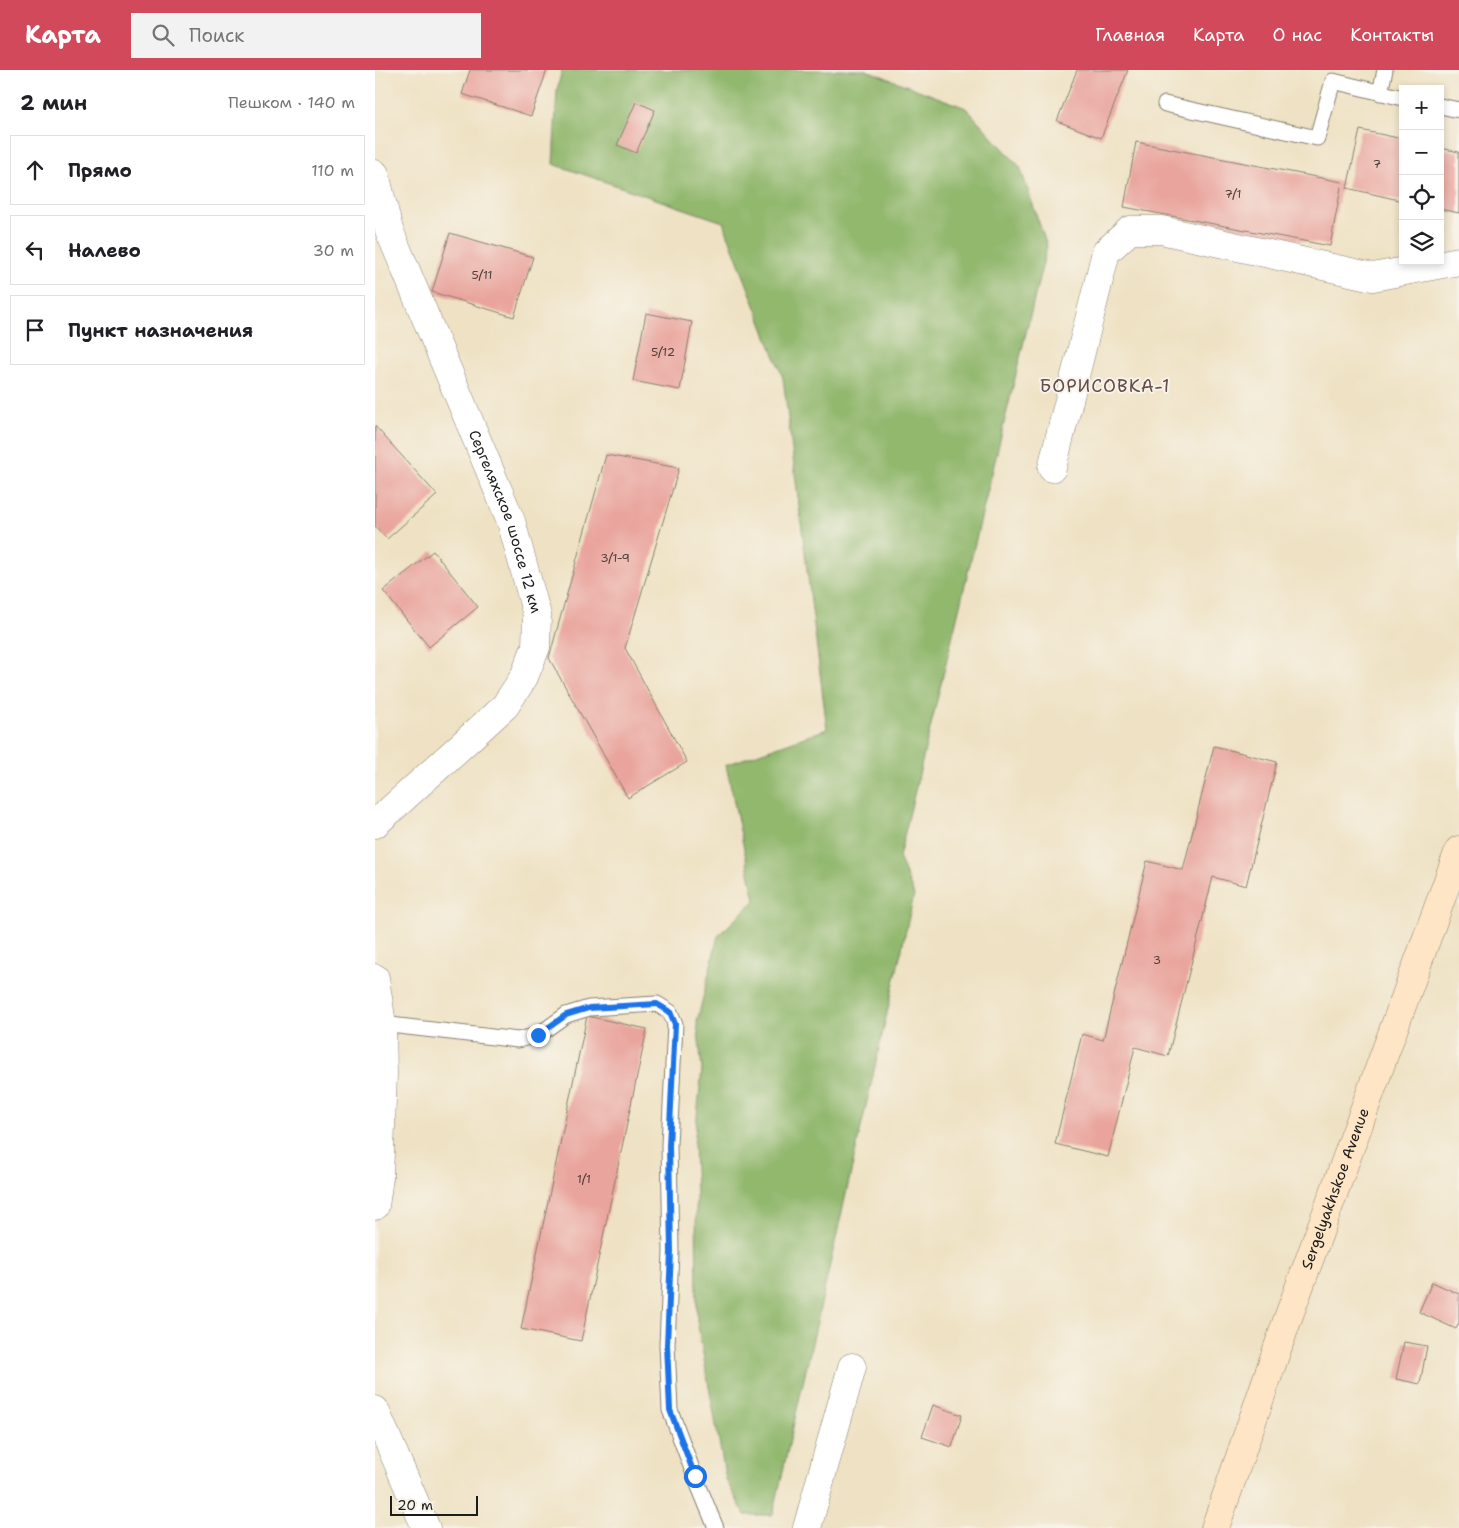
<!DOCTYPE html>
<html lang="ru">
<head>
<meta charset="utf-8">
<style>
	body { margin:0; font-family:"Shantell Sans",sans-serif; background:#f2f2f2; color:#202124 }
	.controls { position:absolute; right:15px; top:15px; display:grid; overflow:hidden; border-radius:0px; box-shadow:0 2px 8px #0003 }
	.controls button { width:45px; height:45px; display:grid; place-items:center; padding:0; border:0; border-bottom:1px solid #e0e0e0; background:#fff; color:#202124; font:25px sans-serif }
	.scale { position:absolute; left:15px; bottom:12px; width:88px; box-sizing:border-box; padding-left:5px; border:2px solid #1c1c1c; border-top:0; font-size:14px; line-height:18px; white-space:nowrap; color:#1c1c1c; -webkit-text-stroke:4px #f7f3e8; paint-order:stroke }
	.stop { position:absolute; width:15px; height:15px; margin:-11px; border:4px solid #1a73e8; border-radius:50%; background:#fff }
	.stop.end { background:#1a73e8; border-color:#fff; box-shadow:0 1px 5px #0008 }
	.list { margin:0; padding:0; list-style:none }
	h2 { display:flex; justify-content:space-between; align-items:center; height:65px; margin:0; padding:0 20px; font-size:21px }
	h2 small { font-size:16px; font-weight:400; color:#757577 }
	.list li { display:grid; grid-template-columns:32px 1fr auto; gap:15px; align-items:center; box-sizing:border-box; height:70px; margin:0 10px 10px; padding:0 10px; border:1px solid #e0e0e0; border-radius:0px }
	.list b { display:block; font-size:19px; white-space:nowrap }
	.list em { font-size:16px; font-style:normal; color:#757577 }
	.icon { flex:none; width:28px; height:28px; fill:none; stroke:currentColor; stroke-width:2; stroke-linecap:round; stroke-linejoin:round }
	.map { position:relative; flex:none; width:1084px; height:1458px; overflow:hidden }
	header { display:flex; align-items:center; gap:30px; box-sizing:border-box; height:70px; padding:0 25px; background:#d1495b; color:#fff }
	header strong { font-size:24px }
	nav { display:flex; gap:28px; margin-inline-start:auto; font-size:18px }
	.search { width:350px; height:45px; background:#f2f2f2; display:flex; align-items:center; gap:12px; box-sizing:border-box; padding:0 18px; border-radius:0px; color:#757577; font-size:19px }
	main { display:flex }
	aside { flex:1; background:#fff }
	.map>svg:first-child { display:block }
	.forest { fill:#92b86e; stroke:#576a45 }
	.building { fill:#e9a49d }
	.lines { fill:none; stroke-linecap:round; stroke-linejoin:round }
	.lane-casing { stroke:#867f70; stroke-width:17 }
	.street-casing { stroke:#867f70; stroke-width:29 }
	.secondary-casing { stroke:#867f70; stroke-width:29 }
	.lane { stroke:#fff; stroke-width:15 }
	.street { stroke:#fff; stroke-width:28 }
	.secondary { stroke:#fee5c5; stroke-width:28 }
	.route { stroke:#1a73e8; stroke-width:6 }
	.labels { text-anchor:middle; stroke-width:4; stroke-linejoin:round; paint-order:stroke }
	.number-label { font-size:12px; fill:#4f3e3c }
	.street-label { font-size:15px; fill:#1c1c1c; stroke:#f7f3e8 }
	.quarter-label { font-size:18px; letter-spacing:1px; fill:#644c49; stroke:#f7f3e8 }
</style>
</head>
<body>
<header>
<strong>Карта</strong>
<div class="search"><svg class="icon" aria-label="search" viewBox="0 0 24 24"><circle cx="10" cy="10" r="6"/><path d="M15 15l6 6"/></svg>Поиск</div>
<nav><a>Главная</a><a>Карта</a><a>О нас</a><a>Контакты</a></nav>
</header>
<main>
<aside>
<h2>2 мин<small>Пешком · 140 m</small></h2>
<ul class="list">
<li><svg class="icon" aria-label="ahead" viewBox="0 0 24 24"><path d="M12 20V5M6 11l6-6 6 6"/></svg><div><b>Прямо</b></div><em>110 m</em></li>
<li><svg class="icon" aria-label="left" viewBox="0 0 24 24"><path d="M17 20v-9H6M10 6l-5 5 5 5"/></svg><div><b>Налево</b></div><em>30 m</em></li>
<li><svg class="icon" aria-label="arrive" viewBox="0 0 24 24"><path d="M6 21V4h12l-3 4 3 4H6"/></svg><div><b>Пункт назначения</b></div></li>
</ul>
</aside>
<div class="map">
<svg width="1084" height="1458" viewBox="0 0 1084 1458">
	<rect width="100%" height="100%" fill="#f7f3e8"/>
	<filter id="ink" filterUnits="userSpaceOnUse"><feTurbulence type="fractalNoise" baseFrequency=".02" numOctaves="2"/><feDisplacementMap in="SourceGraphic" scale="10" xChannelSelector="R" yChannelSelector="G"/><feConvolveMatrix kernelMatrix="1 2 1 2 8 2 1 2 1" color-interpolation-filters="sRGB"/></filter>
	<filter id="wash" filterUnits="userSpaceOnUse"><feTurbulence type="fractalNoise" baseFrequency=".0096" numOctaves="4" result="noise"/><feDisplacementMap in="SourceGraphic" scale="20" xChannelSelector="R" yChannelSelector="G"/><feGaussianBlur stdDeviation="1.12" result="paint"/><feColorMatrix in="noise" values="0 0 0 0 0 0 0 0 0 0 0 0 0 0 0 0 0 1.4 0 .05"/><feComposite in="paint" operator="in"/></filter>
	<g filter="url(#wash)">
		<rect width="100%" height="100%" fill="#efe2c4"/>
		<path class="forest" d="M187 0H491L591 38 645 97 672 176 524 787 539 825 398 1445H370L351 1410 322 1251 321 1123 319 1075 327 999 322 952 343 866 380 830 351 695 452 659 408 308 348 152 178 94 182 20Z"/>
		<g id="blocks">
			<path class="building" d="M95 0H172L156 46 87 24Z
				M702 0H753L726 68 682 51Z
				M261 32 280 40 261 83 242 75Z
				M985 60 1028 69V131L972 118Z
				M761 72 967 112 955 176 749 137Z
				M1065 78 1084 82V143L1065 139Z
				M75 163 158 187 139 247 57 222Z
				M271 243 317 252 305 320 258 311Z
				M0 356 62 425 12 469 0 456Z
				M231 385 304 398 250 578 312 692 253 728 174 588Z
				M58 481 103 537 54 577 8 521Z
				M839 676 902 692 871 816 838 807 793 986 760 977 733 1087 680 1074 707 964 728 970 772 791 808 800Z
				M212 946 272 959 206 1271 146 1259Z
				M1057 1212 1084 1224V1253L1081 1259 1044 1242Z
				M1029 1272 1052 1276 1045 1314 1021 1309Z
				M558 1335 587 1345 577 1377 547 1367Z"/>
		</g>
	</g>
	<g filter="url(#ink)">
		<use href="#blocks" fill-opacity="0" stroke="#867f70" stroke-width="1"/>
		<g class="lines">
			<g class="lane-casing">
				<path id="lane" d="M1005 23 1010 0
					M790 34 942 68 958 11 1028 28
					M1065 36 1084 40
					M7 954 143 970 163 965 191 945 214 938 282 934 295 942 300 954 294 1075 296 1182 292 1275 295 1340 320 1407 341 1458"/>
			</g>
			<g class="street-casing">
				<g id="street">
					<path id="s1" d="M0 104 14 160 136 451 162 545 161 577 149 607 130 636 0 754"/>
					<path d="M677 398 731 182 755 160H786L998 207 1084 191"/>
					<path d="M0 908 7 954 8 1004 4 1107 0 1136"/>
					<path d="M0 1340 51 1458"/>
					<path d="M432 1458 477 1297"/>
				</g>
			</g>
			<g class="secondary-casing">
				<g id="secondary">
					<path id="s2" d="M840 1458 913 1248 1084 780"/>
				</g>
			</g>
			<use href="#lane" class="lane"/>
			<use href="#street" class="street"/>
			<use href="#secondary" class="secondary"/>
		</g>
	</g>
	<g class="lines" filter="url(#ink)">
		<path class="route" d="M163 965 191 945 214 938 282 934 295 942 300 954 294 1076 296 1182 292 1275 295 1340 320 1406"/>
	</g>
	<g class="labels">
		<g class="number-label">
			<text x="1002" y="98">7</text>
			<text x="858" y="128">7/1</text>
			<text x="107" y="209">5/11</text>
			<text x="288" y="286">5/12</text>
			<text x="240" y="492">3/1-9</text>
			<text x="782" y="894">3</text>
			<text x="209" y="1113">1/1</text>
		</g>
		<g class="street-label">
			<text dy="5" stroke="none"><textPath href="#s1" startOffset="372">Сергеляхское шоссе 12 км</textPath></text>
			<text dy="5" stroke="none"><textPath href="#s2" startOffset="360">Sergelyakhskoe Avenue</textPath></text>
		</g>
		<g class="quarter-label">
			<text x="730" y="322">БОРИСОВКА-1</text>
		</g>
	</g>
</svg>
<div class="controls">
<button>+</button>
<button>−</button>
<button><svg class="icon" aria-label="locate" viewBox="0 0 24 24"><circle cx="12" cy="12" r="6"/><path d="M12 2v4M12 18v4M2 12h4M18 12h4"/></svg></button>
<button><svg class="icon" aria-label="layers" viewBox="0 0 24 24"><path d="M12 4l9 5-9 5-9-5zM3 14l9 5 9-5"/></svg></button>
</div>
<div class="scale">20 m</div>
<div class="stop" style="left:320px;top:1406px"></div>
<div class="stop end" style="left:163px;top:965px"></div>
</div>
</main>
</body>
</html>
